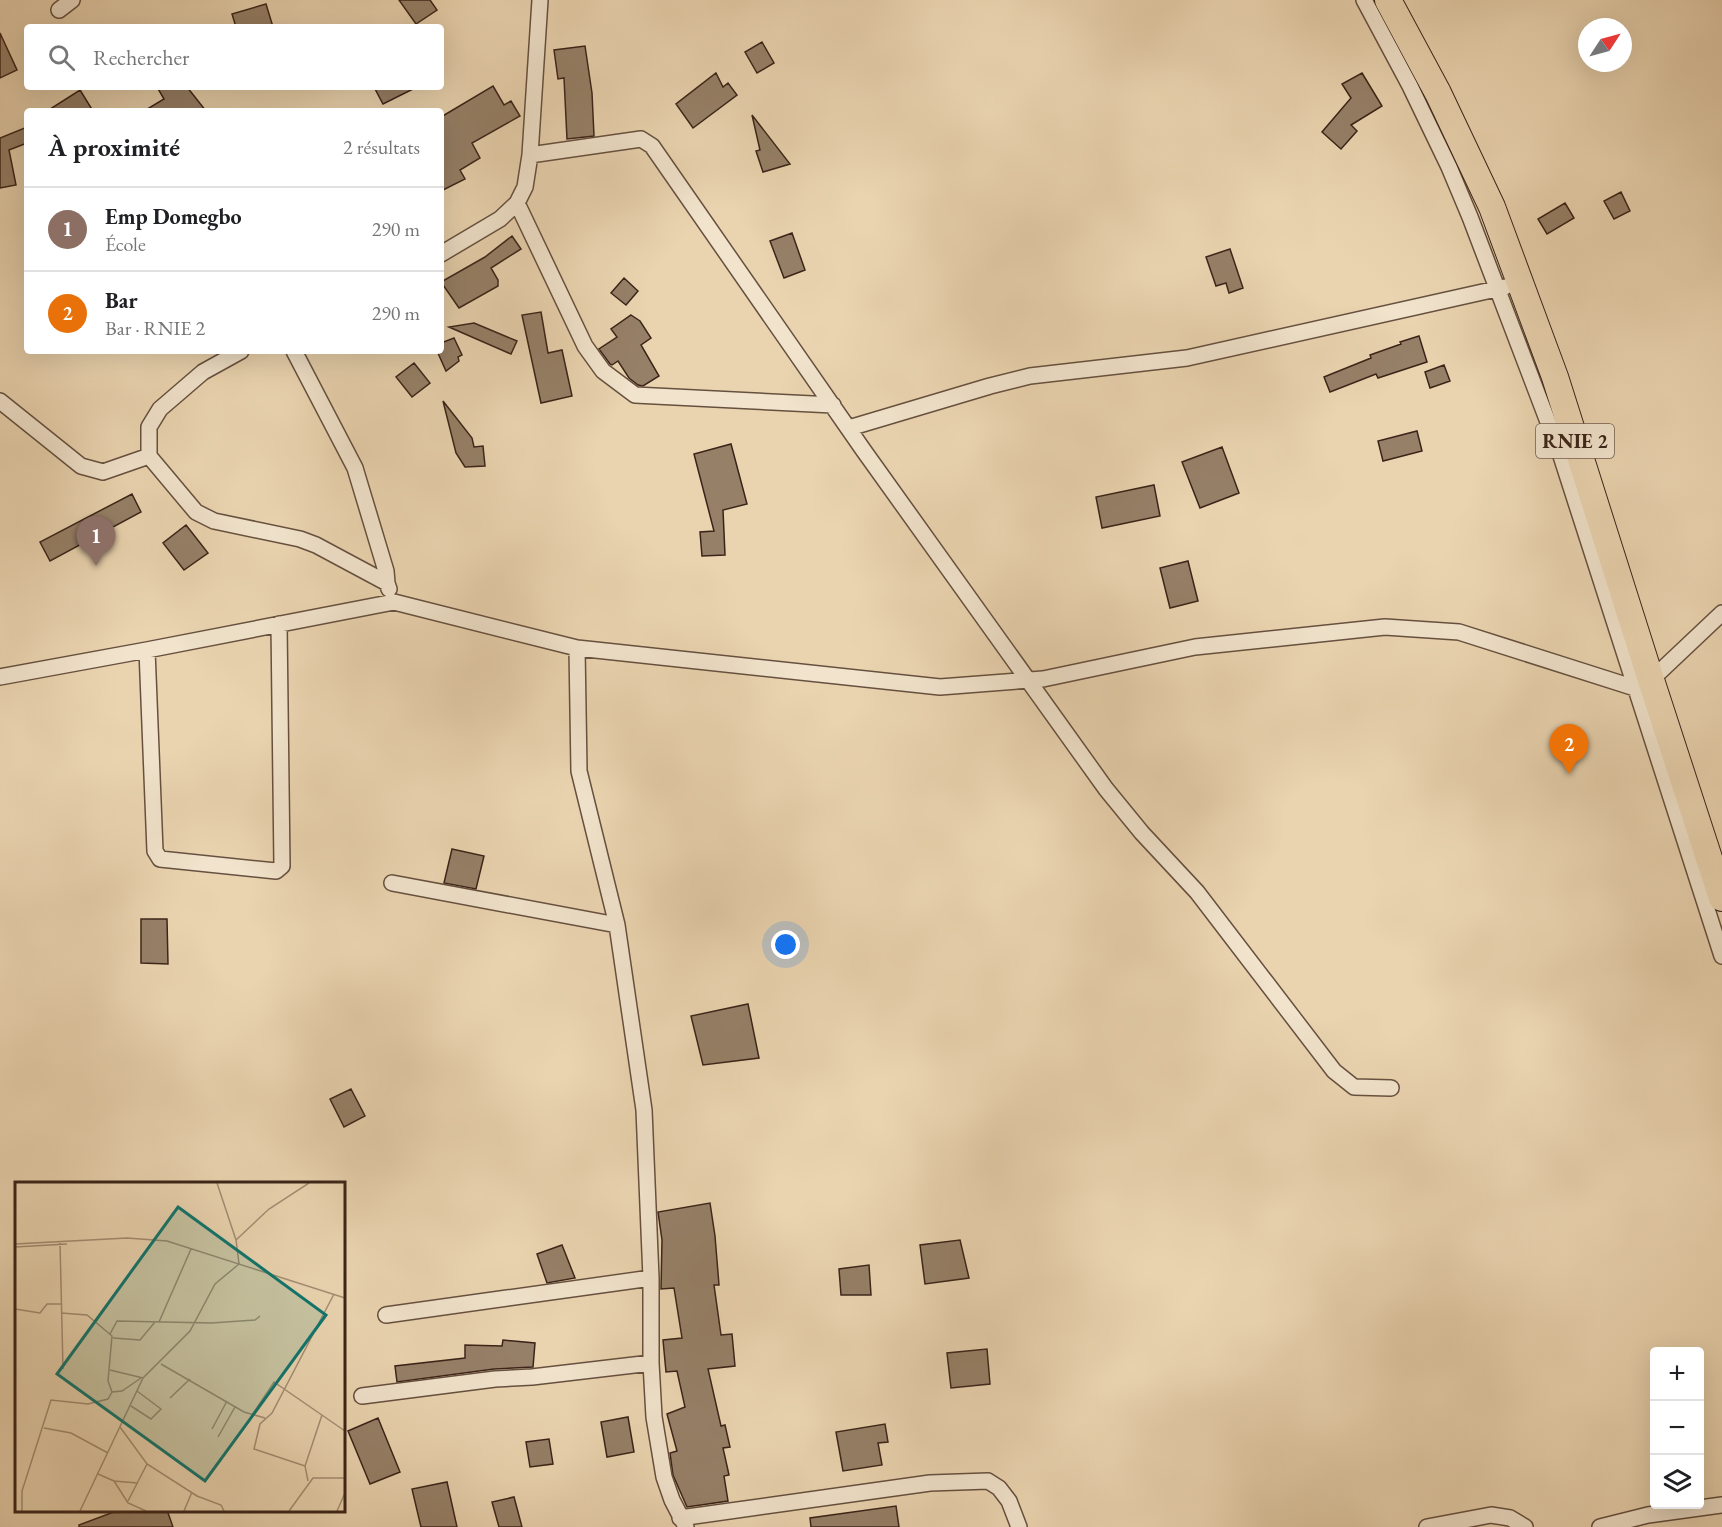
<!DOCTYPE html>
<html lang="fr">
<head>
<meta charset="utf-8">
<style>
	body { margin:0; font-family:"EB Garamond",serif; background:#f2f2f2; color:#202124 }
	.controls { position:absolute; right:18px; bottom:18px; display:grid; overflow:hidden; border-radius:6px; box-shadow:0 6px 24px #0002 }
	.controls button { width:54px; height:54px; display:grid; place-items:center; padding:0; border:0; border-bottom:2px solid #e0e0e0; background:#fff; color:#202124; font:30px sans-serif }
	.compass { position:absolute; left:1578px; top:18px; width:54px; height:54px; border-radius:50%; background:#fff; box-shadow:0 6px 24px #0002; rotate:54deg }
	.you { position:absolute; left:786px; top:945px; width:21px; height:21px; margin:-15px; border:4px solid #fff; border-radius:50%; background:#1a73e8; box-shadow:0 0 0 9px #1a73e833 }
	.badge { display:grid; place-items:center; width:39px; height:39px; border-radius:50%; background:#1a73e8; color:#fff; font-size:20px; font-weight:700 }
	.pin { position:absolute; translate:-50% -50px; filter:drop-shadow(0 2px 3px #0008) }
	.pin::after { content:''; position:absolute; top:32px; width:21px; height:18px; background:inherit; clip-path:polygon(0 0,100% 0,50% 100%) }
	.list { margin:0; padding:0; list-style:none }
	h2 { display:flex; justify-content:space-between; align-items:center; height:78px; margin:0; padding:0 24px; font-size:26px }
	h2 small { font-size:20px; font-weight:400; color:#757577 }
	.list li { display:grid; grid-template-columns:39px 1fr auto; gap:18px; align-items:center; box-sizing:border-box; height:84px; padding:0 24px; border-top:2px solid #e0e0e0 }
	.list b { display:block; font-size:22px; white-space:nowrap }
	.list p { margin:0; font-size:20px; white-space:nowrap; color:#757577 }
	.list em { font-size:20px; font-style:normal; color:#757577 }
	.icon { flex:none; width:33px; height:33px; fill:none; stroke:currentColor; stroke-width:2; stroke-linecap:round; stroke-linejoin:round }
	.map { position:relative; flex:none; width:1722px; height:1527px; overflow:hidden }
	.search { position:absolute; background:#fff; box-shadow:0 6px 24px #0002; left:24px; top:24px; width:420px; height:66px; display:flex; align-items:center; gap:15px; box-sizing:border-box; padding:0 21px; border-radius:6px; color:#757577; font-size:22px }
	.panel { position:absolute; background:#fff; box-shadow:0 6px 24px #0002; left:24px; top:108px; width:420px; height:246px; border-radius:6px }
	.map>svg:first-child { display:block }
	.building { fill:#968068; stroke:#3a2419; stroke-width:1.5 }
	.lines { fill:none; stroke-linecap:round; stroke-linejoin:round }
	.minor-casing { stroke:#66503f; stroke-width:18 }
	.trunk-casing { stroke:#3a2419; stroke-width:28 }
	.minor { stroke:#f1e3cc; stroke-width:15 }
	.trunk { stroke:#ead4b0; stroke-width:26 }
	.labels { text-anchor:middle; stroke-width:4.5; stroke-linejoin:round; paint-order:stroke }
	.shield { fill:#f1e3cc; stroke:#715d4f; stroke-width:1.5 }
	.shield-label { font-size:20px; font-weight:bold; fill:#3a2419 }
	.inset-road { fill:none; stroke:#a48e74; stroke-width:1.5 }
	.view { fill:#0f766e; fill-opacity:0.15; stroke:#0f766e; stroke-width:3 }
	.inset-edge { fill:none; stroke:#3a2419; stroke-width:3 }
</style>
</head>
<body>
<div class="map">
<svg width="1722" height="1527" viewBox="0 0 1722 1527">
	<rect width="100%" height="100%" fill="#ead4b0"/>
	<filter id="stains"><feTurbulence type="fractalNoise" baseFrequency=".00333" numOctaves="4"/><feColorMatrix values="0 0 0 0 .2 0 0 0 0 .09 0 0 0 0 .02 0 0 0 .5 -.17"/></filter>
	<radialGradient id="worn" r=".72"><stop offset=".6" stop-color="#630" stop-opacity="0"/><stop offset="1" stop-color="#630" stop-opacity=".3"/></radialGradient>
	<path class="building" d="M399 0H430L437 10 416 24Z
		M266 4 273 27H236L232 14Z
		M0 33 17 70 0 78Z
		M762 42 774 63 757 73 745 52Z
		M585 46 592 93 594 136 567 139 564 78 558 79 554 50Z
		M716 73 723 87 728 83 737 95 693 128 676 104Z
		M1362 73 1382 106 1351 125 1357 131 1341 149 1322 132 1351 98 1342 84Z
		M493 86 504 105 511 101 520 116 472 143 480 158 460 170 465 179 441 191V117Z
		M157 87H187L206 111H144L164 99Z
		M374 87H417L383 104Z
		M80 90 93 111H47Z
		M752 115 790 164 763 172 756 151 760 150Z
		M27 127V143L9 150 16 185 0 188V138Z
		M1621 192 1630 211 1614 219 1604 201Z
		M1565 203 1574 218 1547 234 1538 219Z
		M792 233 805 270 784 278 770 241Z
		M512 236 521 249 491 268 498 280V286L459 308 441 282 485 257Z
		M1230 249 1243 288 1229 293 1226 283 1216 286 1206 257Z
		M624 278 638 291 626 305 611 293Z
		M541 312 548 353 562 350 572 396 541 403 522 315Z
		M631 315 640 321 651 338 641 345 659 376 643 386 638 385 629 378 618 361 612 365 610 364 599 349 617 337 611 329Z
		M474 323 517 341 511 354 449 327Z
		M1419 336 1427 362 1378 378 1376 374 1330 392 1324 377 1371 358 1370 355 1401 344 1400 342Z
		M454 338 462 355 458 357 459 361 446 371 437 351H441V343Z
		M414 363 430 383 412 397 396 377Z
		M1444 365 1450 381 1430 388 1425 372Z
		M443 401 472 438 474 447 483 446 485 466 465 467 456 453Z
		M1417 431 1422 451 1383 461 1378 441Z
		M731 444 747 504 723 510 725 555 702 556 700 532 714 531 694 454Z
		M1222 447 1239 493 1200 508 1182 462Z
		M1154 485 1160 516 1102 528 1096 497Z
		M132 494 141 512 50 561 40 542Z
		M186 525 208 553 184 570 163 543Z
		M1188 561 1198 601 1170 608 1160 568Z
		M452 849 484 856 476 889 444 883Z
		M141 919H167L168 964 141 963Z
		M748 1004 759 1058 703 1065 691 1016Z
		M351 1089 365 1116 344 1127 330 1099Z
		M710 1203 715 1236 719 1285H714L721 1335 732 1334 735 1366 708 1369 721 1426 725 1425 730 1447 723 1448 729 1475 724 1476 728 1501 687 1507 673 1475 670 1453 677 1451 667 1414 685 1407 677 1371 666 1372 663 1340 682 1338 674 1288 661 1289 662 1240 658 1212Z
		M960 1240 969 1278 925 1284 920 1245Z
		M562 1245 575 1278 547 1283 537 1254Z
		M869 1265 871 1295H841L839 1269Z
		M503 1340 535 1343 533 1367 494 1369 397 1382 395 1366 465 1358V1345L502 1346Z
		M987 1349 990 1384 951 1388 947 1353Z
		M628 1417 634 1452 607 1457 601 1422Z
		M378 1418 400 1472 370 1484 348 1431Z
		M885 1424 888 1442 878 1443 882 1465 843 1471 836 1432Z
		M549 1439 553 1464 530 1467 526 1442Z
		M447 1482 457 1527H421L412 1489Z
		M514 1497 522 1527H499L492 1502Z
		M896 1506 899 1527H811L810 1518Z
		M119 1510H167L173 1527H79V1525Z"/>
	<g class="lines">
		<g class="minor-casing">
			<path id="minor" d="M1364 0 1410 86 1449 167 1470 217 1561 456 1722 956
				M59 10 72 0
				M530 155 641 139 652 146 864 451 1106 789 1142 833 1197 892 1334 1071 1354 1087 1391 1088
				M517 203 585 346 603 371 635 395 833 405
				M441 254 500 219 517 203 525 187 530 155 540 0
				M241 351 203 372 160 409 149 427V456L196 512 214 521 300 539 316 545 387 583
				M294 351 355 468 386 571 387 583 389 589
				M0 401 81 466 103 472 149 456
				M849 428 990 386 1030 376 1187 358 1505 287
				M577 648 579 771 617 925 644 1110 651 1278V1363L654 1417 664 1477 672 1500 686 1527
				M147 650 155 851 160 859 276 871 282 866 279 624
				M0 677 147 650 394 602 577 648 940 687 1043 679 1195 647 1385 627 1459 632 1635 688 1651 680 1722 613
				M392 883 617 925
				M386 1315 651 1278
				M362 1396 495 1379 532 1377 651 1363
				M680 1518 930 1483 988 1481 999 1488 1009 1501 1019 1527
				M1427 1527 1491 1515 1510 1518 1525 1527
				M1600 1527 1648 1515 1722 1505"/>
		</g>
		<g class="trunk-casing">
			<path id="trunk" d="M1388 0 1438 93 1492 207 1555 377 1651 680 1722 898"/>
		</g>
		<use href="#minor" class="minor"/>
		<use href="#trunk" class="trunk"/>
	</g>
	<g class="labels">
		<rect class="shield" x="1536" y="424" width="78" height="34" rx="4.5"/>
		<g class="shield-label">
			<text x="1575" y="448">RNIE 2</text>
		</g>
	</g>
	<g transform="translate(15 1182)">
		<rect width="330" height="330" fill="#ead4b0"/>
		<path class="inset-road" d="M221 58 254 27 294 1M45 61 48 187M0 62 112 56 152 59 330 116M0 65 52 62M0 127 25 131 32 122H46M46 131 72 133 97 154 93 199 97 210M144 140 176 67M95 152 102 139 196 141 240 138 245 134M98 156 125 158 140 140M146 182 229 230 250 236M95 188 128 196M97 210 107 209 126 196M155 216 175 197M116 224 136 237 146 227 122 209M237 233 259 200 330 249M105 245 132 282 182 314 206 323 209 329M29 246 56 251 93 271M197 247 212 219M203 255 220 225M290 284 239 267 245 242 257 231 319 112M83 292 99 299 122 301M99 299 113 321 131 329M293 299 290 284 307 233M113 319 132 282M7 329V309L36 218 73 222 93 217 97 210M65 329 128 196 175 149 200 102 224 82 221 58 202 1M169 329 177 310M274 329 298 296H330M322 329 330 311"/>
		<path class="view" d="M163 25 311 133 190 299 42 192Z"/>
		<rect width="330" height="330" class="inset-edge"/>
	</g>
	<rect width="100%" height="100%" filter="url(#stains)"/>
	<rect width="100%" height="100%" fill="url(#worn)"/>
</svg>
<div class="controls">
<button>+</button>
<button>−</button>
<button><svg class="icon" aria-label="layers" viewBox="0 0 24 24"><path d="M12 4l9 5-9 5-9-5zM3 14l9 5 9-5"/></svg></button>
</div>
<svg class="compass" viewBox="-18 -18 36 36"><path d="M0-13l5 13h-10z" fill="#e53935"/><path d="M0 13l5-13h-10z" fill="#757577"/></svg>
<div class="you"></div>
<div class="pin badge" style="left:96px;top:566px;background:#8d6e63">1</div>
<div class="pin badge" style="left:1569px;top:774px;background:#e8710a">2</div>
<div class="search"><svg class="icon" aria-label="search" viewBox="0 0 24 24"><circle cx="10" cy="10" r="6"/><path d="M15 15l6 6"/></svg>Rechercher</div>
<section class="panel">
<h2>À proximité<small>2 résultats</small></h2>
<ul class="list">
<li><span class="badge" style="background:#8d6e63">1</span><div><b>Emp Domegbo</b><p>École</p></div><em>290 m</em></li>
<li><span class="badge" style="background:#e8710a">2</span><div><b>Bar</b><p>Bar · RNIE 2</p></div><em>290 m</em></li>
</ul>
</section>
</div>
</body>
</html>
